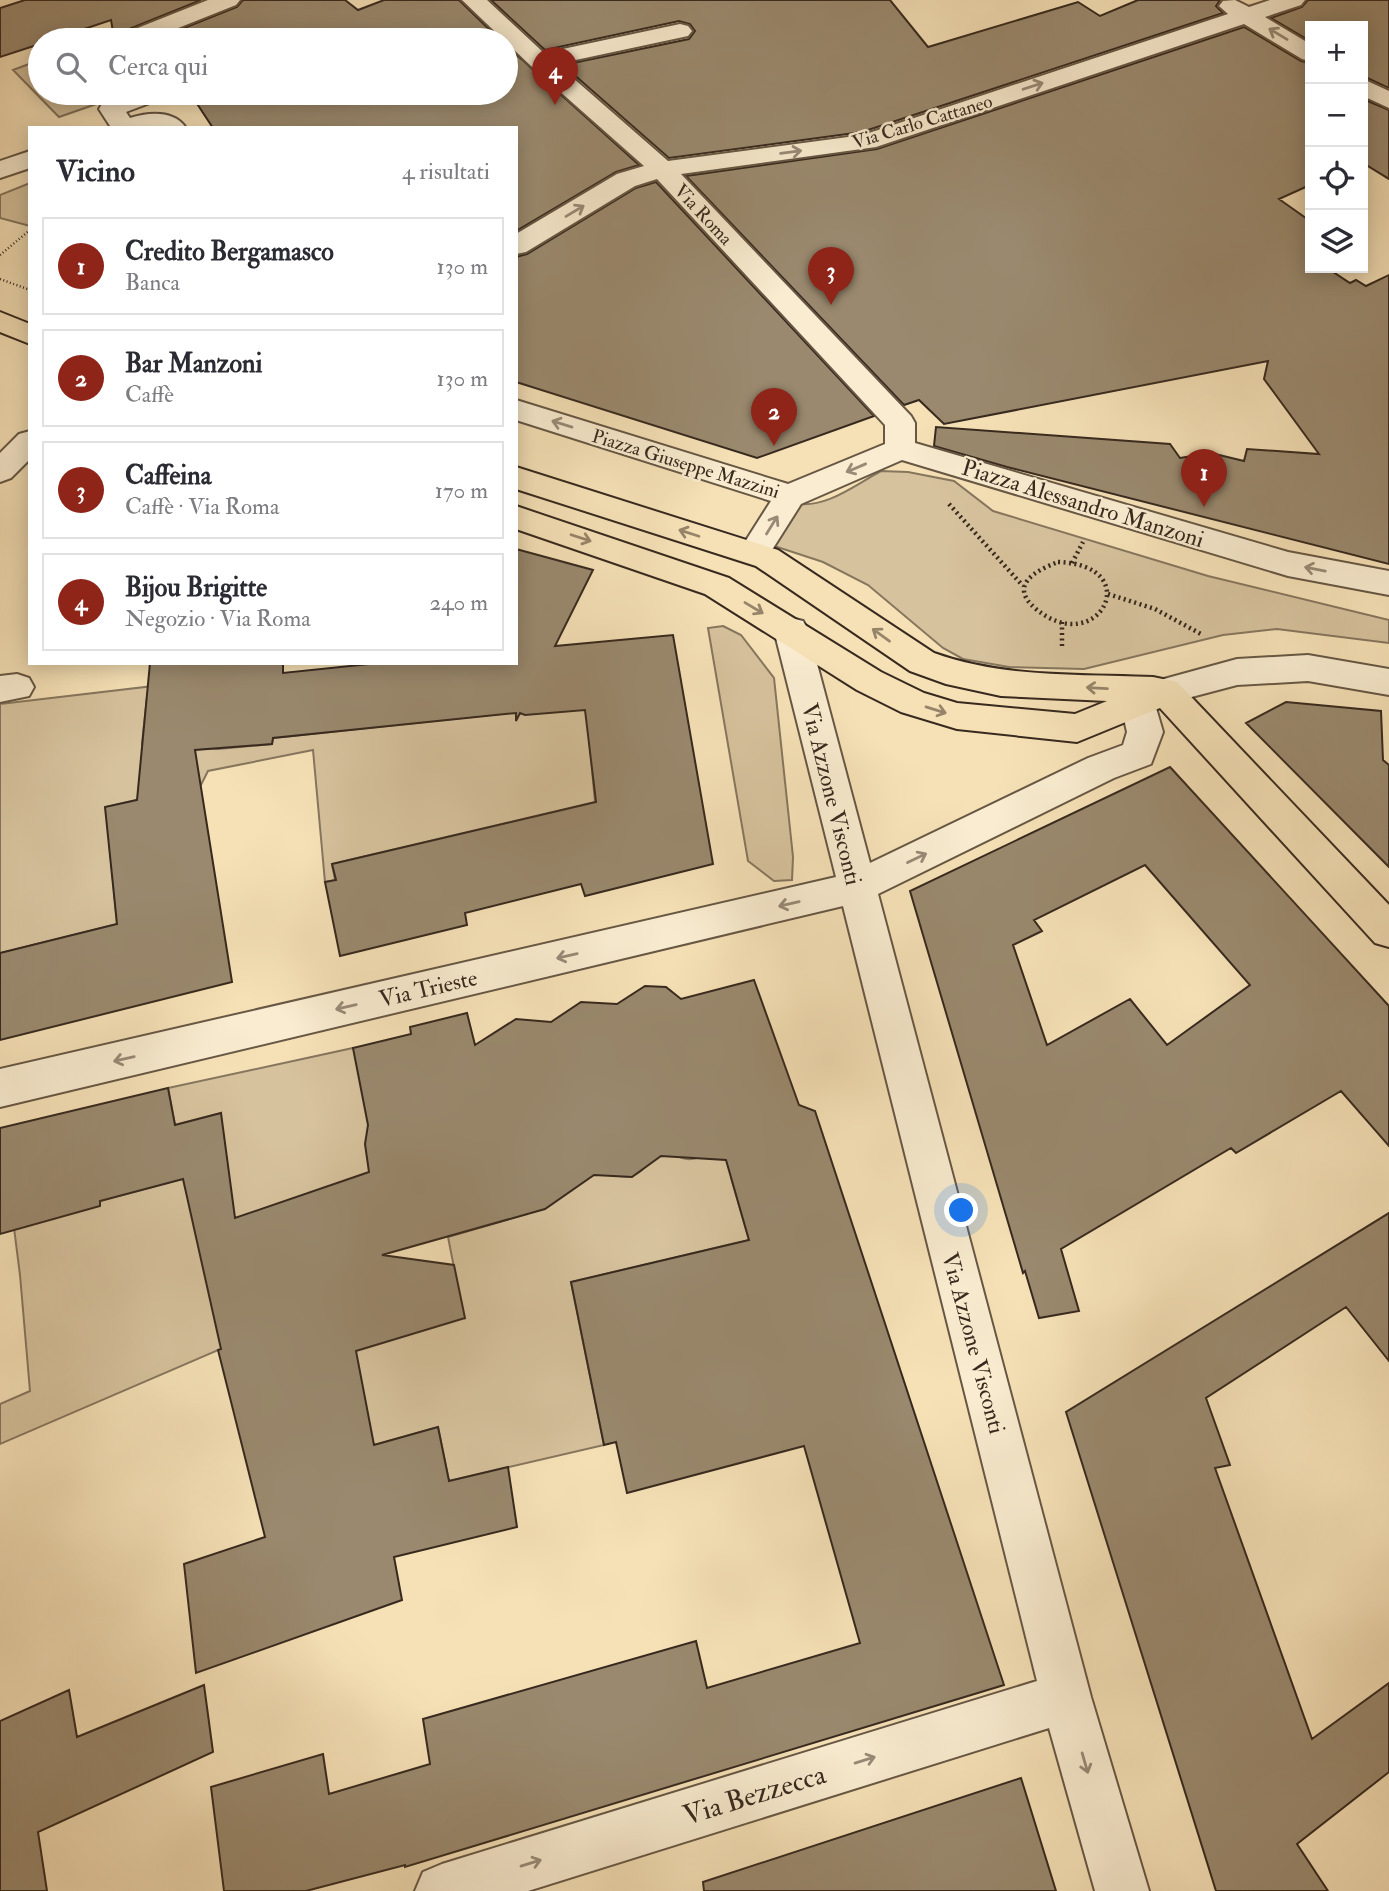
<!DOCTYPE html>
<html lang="it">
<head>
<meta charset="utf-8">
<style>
	body { margin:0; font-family:"IM FELL Double Pica",serif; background:#f7f7f7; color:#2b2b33 }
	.controls { position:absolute; right:21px; top:21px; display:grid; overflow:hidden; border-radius:0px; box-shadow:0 4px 18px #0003 }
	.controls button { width:63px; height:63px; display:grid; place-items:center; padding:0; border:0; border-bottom:2px solid #e1e1e2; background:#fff; color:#2b2b33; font:35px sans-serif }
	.you { position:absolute; left:962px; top:1211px; width:24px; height:24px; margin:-18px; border:5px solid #fff; border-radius:50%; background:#1a73e8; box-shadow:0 0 0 10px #1a73e833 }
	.badge { display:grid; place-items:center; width:46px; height:46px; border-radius:50%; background:#8f2418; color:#fff; font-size:23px; font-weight:700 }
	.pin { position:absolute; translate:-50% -58px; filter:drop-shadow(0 2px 4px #0008) }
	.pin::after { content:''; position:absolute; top:37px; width:24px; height:21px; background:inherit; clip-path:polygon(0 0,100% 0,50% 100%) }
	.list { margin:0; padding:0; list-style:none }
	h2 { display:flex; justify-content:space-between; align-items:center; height:91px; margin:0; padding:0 28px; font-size:30px }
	h2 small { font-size:23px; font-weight:400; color:#7c7c81 }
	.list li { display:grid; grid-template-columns:46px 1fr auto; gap:21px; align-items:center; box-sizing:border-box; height:98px; margin:0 14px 14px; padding:0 14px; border:2px solid #e1e1e2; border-radius:0px }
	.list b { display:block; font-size:26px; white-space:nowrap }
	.list p { margin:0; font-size:23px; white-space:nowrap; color:#7c7c81 }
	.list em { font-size:23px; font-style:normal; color:#7c7c81 }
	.icon { flex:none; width:38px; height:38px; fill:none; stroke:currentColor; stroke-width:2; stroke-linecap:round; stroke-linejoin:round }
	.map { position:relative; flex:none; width:1389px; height:1891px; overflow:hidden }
	.search { position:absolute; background:#fff; box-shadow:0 4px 18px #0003; left:28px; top:28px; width:490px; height:77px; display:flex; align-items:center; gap:18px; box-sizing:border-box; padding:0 24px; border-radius:38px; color:#7c7c81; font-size:26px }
	.panel { position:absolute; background:#fff; box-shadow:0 4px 18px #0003; left:28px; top:126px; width:490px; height:539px; border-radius:0px }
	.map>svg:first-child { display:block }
	.green { fill:#d6c29d; stroke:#86765e; stroke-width:2 }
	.building { fill:#9a896e; stroke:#37291e; stroke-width:2; fill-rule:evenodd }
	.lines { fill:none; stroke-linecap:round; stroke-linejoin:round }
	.minor-casing { stroke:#675744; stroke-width:4 }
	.major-casing { stroke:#37291e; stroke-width:4 }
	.path-far1 { stroke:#37291e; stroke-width:2.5; stroke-dasharray:1 2.5; stroke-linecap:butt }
	.path { stroke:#37291e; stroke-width:4.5; stroke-dasharray:2 3.5; stroke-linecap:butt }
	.minor { fill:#f9ecd0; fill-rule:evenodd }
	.major { fill:#f6e1b7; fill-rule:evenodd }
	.oneway { stroke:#988a77 }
	.oneway2 { stroke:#96856a }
	.labels { text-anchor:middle; stroke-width:5; stroke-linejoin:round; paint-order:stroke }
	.far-street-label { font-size:19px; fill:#37291e; stroke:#f9ecd0 }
	.street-label { font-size:23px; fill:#37291e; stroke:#f9ecd0 }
	.near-street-label { font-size:28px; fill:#37291e; stroke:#f9ecd0 }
</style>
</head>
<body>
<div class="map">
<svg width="1389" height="1891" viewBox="0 0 1389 1891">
	<rect width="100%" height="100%" fill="#f6e1b7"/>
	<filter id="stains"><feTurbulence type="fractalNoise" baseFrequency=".00286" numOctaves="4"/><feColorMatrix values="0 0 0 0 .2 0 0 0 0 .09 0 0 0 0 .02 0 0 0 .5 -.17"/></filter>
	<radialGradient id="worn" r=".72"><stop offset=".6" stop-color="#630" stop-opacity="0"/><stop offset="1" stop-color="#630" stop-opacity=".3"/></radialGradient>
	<path class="green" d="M40 60V93H92L102 102 59 117 13 70Z
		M30 183V226L0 218V195Z
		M881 471 908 472 954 481 993 511 1208 576 1389 620V643L1277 629 1223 635 1084 669 1009 667 963 659 943 648 868 585 823 562 768 544 794 503C824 510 855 485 881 471Z
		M723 626 741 635 774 678 793 857 792 880 774 881 748 861 708 628Z
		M188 682 187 692 147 697 142 744 218 749 272 744 273 738 586 705 595 802 332 864 335 880 325 882 313 750 208 771 201 785 106 807 117 924 0 953V704Z
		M353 1048 375 1117C361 1141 364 1155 380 1175L369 1251 464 1318 448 1237 527 1214 518 1183 586 1164C618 1180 644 1187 655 1145 665 1146 668 1150 676 1155 691 1165 706 1155 718 1146L722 1127 732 1181 749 1240 571 1282 604 1445 449 1481 438 1427 374 1445 218 1350 0 1444V1404L30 1391 20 1275 12 1212 100 1201 208 1172 221 1113 175 1125 168 1088Z"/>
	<path class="building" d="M25 0H201L119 33 114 38 111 20 51 40H40V44L0 57V8Z
		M243 0H345L358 10 384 0H459L500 40H154L237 7Z
		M491 0H890L928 47 1078 2 1100 16 1138 0H1220L1216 6 1223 13 862 132 669 158 563 65 689 39 695 31 690 24 679 21 545 50Z
		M1308 0H1389V88L1363 76V26H1310V41L1271 18 1302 7Z
		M1244 27 1301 61 1310 63V185L1279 199 1310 221V268H1327L1350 283 1356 280 1366 286 1389 275V564L1007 467 934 446 936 427 1170 444 1180 458 1211 453 1244 461 1247 449 1319 454 1264 379 1268 361 944 424 919 400 904 405 686 176 877 149Z
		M506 45 639 165 616 172 516 231V128H213L190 93H506Z
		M1363 99 1389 110V179L1363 163Z
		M656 182 874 416 757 458 516 382V257L527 254 636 188Z
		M516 549 593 570 555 646 673 635 713 864 585 896 581 884 465 913 467 925 340 956 325 882 336 880 332 864 596 802 585 710 525 715 520 713 516 721V713L273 738 272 744 195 750 232 982 0 1040V953L117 924 105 807 137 800 150 663H283V673L379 663H516Z
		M1286 702 1381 711 1383 760 1389 765V867L1246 723Z
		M1170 767 1389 1006V1146L1341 1091 1236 1153 1231 1148 1061 1249 1079 1311 1039 1318 1025 1271 1023 1273 910 891ZM1145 865 1250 985 1167 1045 1130 999 1047 1045 1013 945 1042 931 1034 920Z
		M754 980 799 1105 815 1111 1004 1685 405 1867V1865L306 1891H224L211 1787 323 1754 329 1794 430 1764 423 1719 696 1641 707 1688 860 1643 804 1446 627 1493 616 1442 604 1445 571 1282 749 1240 726 1160 661 1156 632 1177 594 1175 545 1209 382 1255 454 1265 465 1318 356 1351 374 1445 438 1427 449 1481 508 1467 517 1527 394 1557 402 1600 196 1673 184 1564 265 1537 218 1350 221 1349 183 1179 100 1201V1206L0 1234V1128L168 1088 175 1125 221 1113 235 1218 369 1172 365 1144 368 1125 353 1048 411 1034 410 1027 467 1013 475 1045 516 1019 551 1022 581 1002 617 1004 645 986 666 987 681 999Z
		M1389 1213V1361L1346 1307 1206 1398 1230 1465 1215 1468 1312 1739 1389 1683V1772L1297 1844 1328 1891H1216L1066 1412Z
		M204 1685 213 1752 38 1832 47 1891H0V1721L69 1690 77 1737Z
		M1021 1778 1056 1891H704L703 1882Z"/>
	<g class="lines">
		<g class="minor-casing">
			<path id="minor" d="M208 0H240L236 5 148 40H116L120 35Z
				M462 0H487L544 53 680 24 688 26 692 31 688 36 557 64 668 161 863 135 1228 14 1219 6 1223 1 1235 0 1249 7 1270 0H1305L1301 5 1265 17 1310 44V61L1302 59 1244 24 876 147 681 174 911 416 915 423V443L1288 552 1389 571V595L1288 576 902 460 801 504 765 561 754 564 743 561 738 553 771 501 516 420V400L788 484 885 444V425L657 179 635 186 526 252 516 254V234L617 174 644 166 531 66Z
				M1363 79 1389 91V108L1363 96Z
				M132 93H166L163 98 126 112 130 118C149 112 174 110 186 128H109L110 126 99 109 102 104Z
				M30 151V168L0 178V161Z
				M30 431V459L11 478 0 482V453L19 434Z
				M791 618 803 621 808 630 870 863 1088 758 1123 745 1127 732 1120 701 1125 692 1137 688 1148 691 1153 682 1237 659 1308 655 1389 669V695L1308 681 1237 685 1165 704 1154 701 1163 732 1151 764 1114 778 878 894 1091 1697 1149 1891H1095L1049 1728 528 1891H415L423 1872 442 1864 1037 1681 843 906 0 1107V1069L836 877 774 630 779 621Z
				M17 674 29 678 34 687 29 696 0 702V676Z"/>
		</g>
		<g class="major-casing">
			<path id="major" d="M0 312 30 324V344L0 332Z
				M516 467 778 550 934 653C1003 678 1080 674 1153 677L1177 682 1389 905V947L1375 943 1160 708 1077 742 957 729 901 712 857 690 705 594 516 529V506L729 578 881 672 924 693 957 703 1075 714 1107 701 1001 696 946 684 910 671 756 566 516 489Z"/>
		</g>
		<path class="path-far1" d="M418 97 422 93
			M0 255 30 230
			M0 279 30 290"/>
		<path class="path" d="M949 504 1023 586
			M1058 562C1148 565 1098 660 1036 609 1007 585 1037 570 1058 562Z
			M1072 563 1083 542
			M1108 594 1155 609 1201 634
			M1062 622V649"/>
		<use href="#minor" class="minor"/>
		<use href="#major" class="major"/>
	</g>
	<defs><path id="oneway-shaft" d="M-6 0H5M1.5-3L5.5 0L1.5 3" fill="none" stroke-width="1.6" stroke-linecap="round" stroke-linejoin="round" transform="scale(1.75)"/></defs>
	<g class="oneway">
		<use href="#oneway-shaft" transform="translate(1278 34) rotate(-149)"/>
		<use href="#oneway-shaft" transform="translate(1033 86) rotate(-18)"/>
		<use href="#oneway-shaft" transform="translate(791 152) rotate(-7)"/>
		<use href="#oneway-shaft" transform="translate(575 211) rotate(-31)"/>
		<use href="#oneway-shaft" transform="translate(562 424) rotate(-163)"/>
		<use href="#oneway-shaft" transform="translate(856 468) rotate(157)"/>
		<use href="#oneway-shaft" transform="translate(772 525) rotate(-58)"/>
		<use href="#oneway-shaft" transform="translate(1315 569) rotate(-169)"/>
		<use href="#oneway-shaft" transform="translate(917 858) rotate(-26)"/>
		<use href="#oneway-shaft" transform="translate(789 904) rotate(167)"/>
		<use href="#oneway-shaft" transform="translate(567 956) rotate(167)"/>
		<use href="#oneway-shaft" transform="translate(346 1007) rotate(167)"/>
		<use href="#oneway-shaft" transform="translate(124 1059) rotate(167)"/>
		<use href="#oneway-shaft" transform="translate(865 1760) rotate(-17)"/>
		<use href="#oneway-shaft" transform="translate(1085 1763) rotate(74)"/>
		<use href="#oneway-shaft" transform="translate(531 1863) rotate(-17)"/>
	</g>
	<g class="oneway2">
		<use href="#oneway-shaft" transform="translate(689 533) rotate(-162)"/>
		<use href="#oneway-shaft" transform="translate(581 538) rotate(18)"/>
		<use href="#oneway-shaft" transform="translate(754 608) rotate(31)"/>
		<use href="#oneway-shaft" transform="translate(881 635) rotate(-144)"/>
		<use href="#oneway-shaft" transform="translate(1097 688) rotate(-177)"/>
		<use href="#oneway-shaft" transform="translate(936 710) rotate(17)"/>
	</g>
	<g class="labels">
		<g class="far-street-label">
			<text transform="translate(922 121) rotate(-17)" y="7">Via Carlo Cattaneo</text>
			<text transform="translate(704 214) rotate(47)" y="7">Via Roma</text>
			<text transform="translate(686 463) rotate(17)" y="7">Piazza Giuseppe Mazzini</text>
		</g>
		<g class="street-label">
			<text transform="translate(1083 503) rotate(17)" y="8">Piazza Alessandro Manzoni</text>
			<text transform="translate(832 794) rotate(76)" y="8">Via Azzone Visconti</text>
			<text transform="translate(428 988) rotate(-13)" y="8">Via Trieste</text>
			<text transform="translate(974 1343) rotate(75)" y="8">Via Azzone Visconti</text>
		</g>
		<g class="near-street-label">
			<text transform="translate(754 1794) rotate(-17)" y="10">Via Bezzecca</text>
		</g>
	</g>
	<rect width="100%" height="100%" filter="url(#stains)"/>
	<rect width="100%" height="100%" fill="url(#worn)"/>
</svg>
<div class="controls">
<button>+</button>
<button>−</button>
<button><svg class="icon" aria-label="locate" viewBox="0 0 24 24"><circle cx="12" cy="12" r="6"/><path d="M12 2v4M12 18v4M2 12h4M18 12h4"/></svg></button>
<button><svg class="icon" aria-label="layers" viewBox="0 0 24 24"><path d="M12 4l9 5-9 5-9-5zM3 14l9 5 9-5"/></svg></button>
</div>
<div class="you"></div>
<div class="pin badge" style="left:1204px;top:507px">1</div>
<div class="pin badge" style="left:774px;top:446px">2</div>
<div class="pin badge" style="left:831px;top:305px">3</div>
<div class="pin badge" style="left:555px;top:105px">4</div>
<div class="search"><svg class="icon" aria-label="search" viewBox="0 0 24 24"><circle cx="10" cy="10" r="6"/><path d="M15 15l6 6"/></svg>Cerca qui</div>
<section class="panel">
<h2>Vicino<small>4 risultati</small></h2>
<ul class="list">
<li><span class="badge">1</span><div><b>Credito Bergamasco</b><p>Banca</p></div><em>130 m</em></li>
<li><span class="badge">2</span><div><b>Bar Manzoni</b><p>Caffè</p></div><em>130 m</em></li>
<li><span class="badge">3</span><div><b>Caffeina</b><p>Caffè · Via Roma</p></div><em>170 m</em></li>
<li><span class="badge">4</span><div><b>Bijou Brigitte</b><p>Negozio · Via Roma</p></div><em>240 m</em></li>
</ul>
</section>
</div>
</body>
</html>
